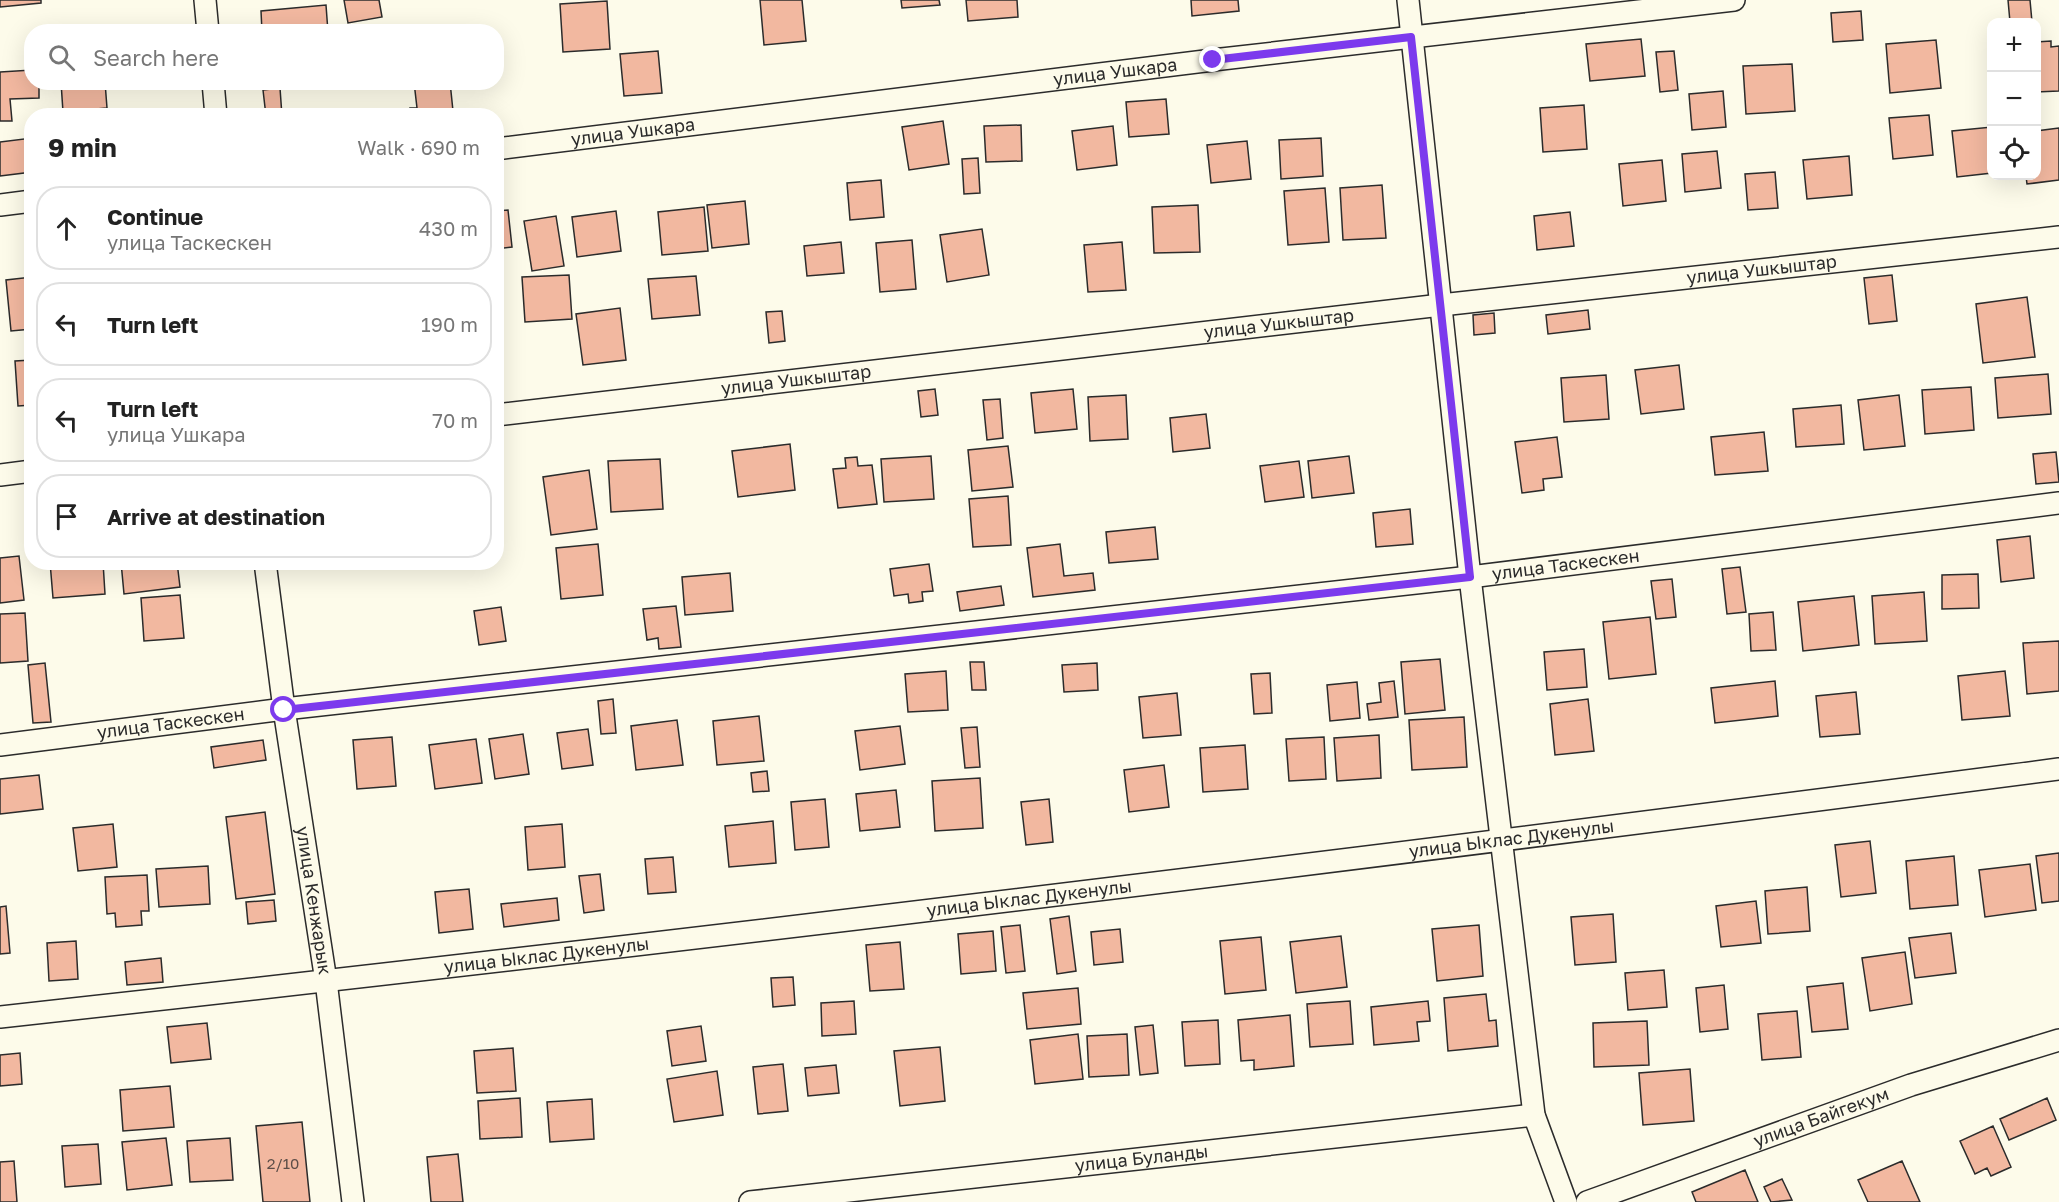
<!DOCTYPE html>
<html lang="en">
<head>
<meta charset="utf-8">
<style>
	body { margin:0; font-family:"Golos Text",sans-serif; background:#f2f2f2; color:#222 }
	.controls { position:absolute; right:18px; top:18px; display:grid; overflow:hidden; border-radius:12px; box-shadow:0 6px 24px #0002 }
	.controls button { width:54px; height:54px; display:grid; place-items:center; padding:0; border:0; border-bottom:2px solid #e0e0e0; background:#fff; color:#222; font:30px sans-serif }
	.stop { position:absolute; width:18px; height:18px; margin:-14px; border:4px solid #7c3aed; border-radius:50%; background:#fff }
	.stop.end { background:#7c3aed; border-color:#fff; box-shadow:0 2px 6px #0008 }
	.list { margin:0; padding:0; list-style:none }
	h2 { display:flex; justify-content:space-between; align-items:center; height:78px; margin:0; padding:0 24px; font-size:26px }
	h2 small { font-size:20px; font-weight:400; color:#767676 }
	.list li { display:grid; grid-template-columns:39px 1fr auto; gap:18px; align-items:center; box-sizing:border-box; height:84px; margin:0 12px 12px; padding:0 12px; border:2px solid #e0e0e0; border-radius:24px }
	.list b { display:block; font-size:22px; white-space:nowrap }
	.list p { margin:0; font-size:20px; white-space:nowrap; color:#767676 }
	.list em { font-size:20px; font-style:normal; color:#767676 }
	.icon { flex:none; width:33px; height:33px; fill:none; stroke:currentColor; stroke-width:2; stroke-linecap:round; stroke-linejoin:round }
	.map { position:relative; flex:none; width:2059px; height:1202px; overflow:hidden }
	.search { position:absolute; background:#fff; box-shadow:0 6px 24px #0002; left:24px; top:24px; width:480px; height:66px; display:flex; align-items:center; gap:15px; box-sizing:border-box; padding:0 21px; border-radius:24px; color:#767676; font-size:22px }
	.panel { position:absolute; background:#fff; box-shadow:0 6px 24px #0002; left:24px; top:108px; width:480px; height:462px; border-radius:24px }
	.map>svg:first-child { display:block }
	.building { fill:#f2b8a0; stroke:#2b2b2b; stroke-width:1.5 }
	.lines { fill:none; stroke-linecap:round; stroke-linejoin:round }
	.minor-casing { stroke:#2b2b2b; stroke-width:24 }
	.minor { stroke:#fdfbea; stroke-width:21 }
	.route { stroke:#7c3aed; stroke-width:8 }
	.labels { text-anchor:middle; stroke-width:4.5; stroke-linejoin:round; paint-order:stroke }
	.number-label { font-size:15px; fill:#5d4e48 }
	.street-label { font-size:18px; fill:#2b2b2b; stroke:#fdfbea }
</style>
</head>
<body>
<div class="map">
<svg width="2059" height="1202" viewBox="0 0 2059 1202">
	<rect width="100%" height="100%" fill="#fdfbea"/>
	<path class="building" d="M0 0H41V3L0 7Z
		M344 0H379L382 17 348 23Z
		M760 0H802L806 41 764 45Z
		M901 0H939L940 5 902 8Z
		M966 0H1017L1018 17 968 21Z
		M1191 0H1238L1239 11 1192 16Z
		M2008 0H2030L2032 22H2010Z
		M607 1 610 49 563 52 560 4Z
		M326 5 328 32H262L261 11Z
		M1861 11 1863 40 1833 42 1831 13Z
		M1641 39 1645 76 1590 81 1586 44Z
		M1936 40 1941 88 1890 93 1886 44Z
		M2051 41V47L2059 46V91L2036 92V42Z
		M658 51 662 93 624 96 620 54Z
		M1674 51 1678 90 1660 92 1656 52Z
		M1792 64 1795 111 1746 114 1743 66Z
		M32 70V82H39V98L10 99 12 121H0V72Z
		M61 82H105L107 108 63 112Z
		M414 82H450L453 111 443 113V116H411L410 108H417Z
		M280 88 282 116H266L263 90Z
		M1723 91 1726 127 1692 130 1689 94Z
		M1166 99 1169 134 1129 137 1126 102Z
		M1584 105 1587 149 1543 152 1540 108Z
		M1929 115 1933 155 1893 159 1889 118Z
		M943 121 949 164 909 170 902 127Z
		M1021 125 1022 161 986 162 984 126Z
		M1113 126 1117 165 1077 170 1072 131Z
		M1992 127V173L1957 177 1952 131Z
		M2059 128V180L2027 184 2026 176H2036V131Z
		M32 138V172L0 176V142Z
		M1321 138 1323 176 1281 179 1279 140Z
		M1247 141 1251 179 1211 183 1207 145Z
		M1717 151 1721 188 1685 192 1682 154Z
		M1849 156 1852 195 1807 199 1803 160Z
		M978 158 980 193 964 194 962 159Z
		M1662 160 1666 201 1623 206 1619 164Z
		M1775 172 1778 208 1748 210 1745 174Z
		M881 180 884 217 850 220 847 183Z
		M1382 185 1386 238 1343 240 1340 188Z
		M1325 188 1329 242 1288 245 1284 191Z
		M745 201 749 244 712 248 707 205Z
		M1198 205 1200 252 1154 253 1152 207Z
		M704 207 708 251 662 255 658 212Z
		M508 210 512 247 496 249V211Z
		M616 211 621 251 577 257 572 217Z
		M1570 212 1574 246 1537 250 1534 216Z
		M556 216 564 266 532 271 524 221Z
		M982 229 989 275 947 282 940 235Z
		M912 240 916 289 880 292 876 243Z
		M841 242 844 273 807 276 804 246Z
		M1122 242 1126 290 1088 292 1084 245Z
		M569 275 572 319 525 322 522 277Z
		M1892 275 1897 321 1869 324 1864 278Z
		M696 276 700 315 652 319 648 279Z
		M32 277V329L11 331 6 280Z
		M2027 297 2035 357 1983 363 1976 304Z
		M620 308 626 360 583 365 576 314Z
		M1588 310 1590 329 1548 334 1546 315Z
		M782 311 785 341 769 343 766 312Z
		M1494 313 1495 333 1474 335 1473 315Z
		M32 360V405L18 406 15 361Z
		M1679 365 1684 409 1641 414 1635 370Z
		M2048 374 2051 414 1998 418 1995 378Z
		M1606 375 1609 419 1564 422 1561 378Z
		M1971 387 1974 430 1925 434 1922 390Z
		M935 389 938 415 921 417 918 391Z
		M1073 389 1077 429 1035 433 1031 393Z
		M1126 395 1128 439 1090 441 1088 397Z
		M1899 395 1905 446 1864 450 1858 400Z
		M1000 399 1003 438 987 440 983 400Z
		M1841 405 1844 444 1796 447 1793 409Z
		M1206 414 1210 448 1173 452 1170 418Z
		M1764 432 1768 471 1715 475 1711 437Z
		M1557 437 1562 477 1543 479 1544 490 1522 493 1515 442Z
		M790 444 795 490 738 497 732 451Z
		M1008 446 1013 487 972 491 968 450Z
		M2056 452 2059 482 2036 484 2033 454Z
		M931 456 934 499 884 502 881 459Z
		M1349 456 1354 493 1312 498 1308 461Z
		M857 457 858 466 872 465 877 504 838 508 833 469 846 468 845 458Z
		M660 459 663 509 611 512 608 461Z
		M1299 461 1304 497 1265 502 1260 466Z
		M589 470 597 529 551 535 543 477Z
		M1008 496 1011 545 973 547 969 499Z
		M1410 509 1413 544 1376 547 1373 513Z
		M1155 527 1158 559 1109 563 1106 532Z
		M2030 536 2034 578 2001 582 1997 540Z
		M598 544 603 595 561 599 556 548Z
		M1060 544 1064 576 1093 573 1095 590 1033 597 1027 548Z
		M19 556 24 600 0 603V558Z
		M50 562H103L105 594 53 598Z
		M121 562H177L180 587 124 594Z
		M929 564 933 591 922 592 923 601 909 603 908 594 894 596 890 569Z
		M1740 567 1746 612 1727 614 1722 569Z
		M730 573 733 611 685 615 682 577Z
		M1978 574 1979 608 1942 609V575Z
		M1672 579 1676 617 1656 619 1651 581Z
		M1001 586 1004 605 960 611 957 592Z
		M1924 592 1927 641 1875 644 1872 596Z
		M180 595 184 638 144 641 141 598Z
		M1854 596 1859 645 1803 651 1798 602Z
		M676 606 681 647 659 649 658 638 647 640 643 609Z
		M501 607 506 641 479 645 474 611Z
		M1773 612 1776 650 1751 651 1749 614Z
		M25 613 28 661 0 663V614Z
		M1650 617 1656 674 1609 679 1603 622Z
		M2059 641V691L2027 694 2023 643Z
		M1584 649 1587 687 1547 690 1544 652Z
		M1440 659 1445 710 1405 714 1401 662Z
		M970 662H984L986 690H972Z
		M45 663 51 722 33 723 28 665Z
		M1097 663 1098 690 1064 692 1062 665Z
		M946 671 948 710 908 712 905 674Z
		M2005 671 2010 716 1962 720 1958 676Z
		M1270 673 1272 713 1254 714 1251 674Z
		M1394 681 1398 717 1369 720 1367 704 1381 702 1379 683Z
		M1775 681 1778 716 1715 723 1711 688Z
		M1357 682 1360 718 1330 721 1327 685Z
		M1856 692 1860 734 1820 737 1816 696Z
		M1177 693 1181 735 1143 738 1139 697Z
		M613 699 616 733 601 734 598 701Z
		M1588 699 1594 751 1555 755 1550 704Z
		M759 716 764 761 717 765 713 721Z
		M1464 717 1467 767 1412 770 1409 720Z
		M677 720 683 765 636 770 631 726Z
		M900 726 905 764 860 770 855 731Z
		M977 727 980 767 965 768 961 728Z
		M588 729 593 765 562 769 557 733Z
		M523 734 529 774 495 779 489 739Z
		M1379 735 1381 778 1337 781 1334 738Z
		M392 737 396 786 357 789 353 740Z
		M1324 737 1326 779 1289 781 1286 739Z
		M476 739 482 783 435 789 429 745Z
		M263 740 266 760 214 768 211 747Z
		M1245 745 1248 789 1203 792 1200 748Z
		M1164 765 1169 807 1129 812 1124 770Z
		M767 771 769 791 753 792 751 773Z
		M39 775 43 809 0 814V779Z
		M980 778 983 828 935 831 932 781Z
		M896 790 900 827 860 831 856 794Z
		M825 799 829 847 795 850 791 802Z
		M1049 799 1053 842 1026 845 1021 802Z
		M265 812 275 894 236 899 226 817Z
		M773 821 776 863 729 867 725 826Z
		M113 824 117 867 78 871 73 828Z
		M562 824 565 867 528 870 525 827Z
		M1870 841 1876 893 1841 897 1835 845Z
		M2059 853V901L2042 903 2036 856Z
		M1954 856 1958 905 1910 909 1906 861Z
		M673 857 676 892 648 894 645 859Z
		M2030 864 2036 910 1985 917 1979 870Z
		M208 866 210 904 159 907 156 869Z
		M600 874 604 910 584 913 579 876Z
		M147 875 149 911H141L142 925 116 927 115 913 107 914 105 877Z
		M1807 887 1810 931 1768 934 1765 891Z
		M469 889 473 929 439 933 435 892Z
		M557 898 559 920 504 927 501 904Z
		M274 900 276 921 248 924 246 902Z
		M1756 901 1761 943 1721 947 1716 906Z
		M6 906 10 953 0 954V907Z
		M1613 914 1616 962 1575 965 1571 917Z
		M1069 916 1076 971 1057 974 1050 919Z
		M1020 925 1025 971 1006 973 1001 927Z
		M1479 925 1483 976 1437 981 1432 929Z
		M1120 929 1123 962 1094 965 1091 932Z
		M993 931 996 971 961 974 958 934Z
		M1951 933 1956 973 1915 978 1909 938Z
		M1341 936 1347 987 1296 993 1290 942Z
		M1261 937 1266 990 1225 994 1220 941Z
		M76 941 78 979 49 981 47 943Z
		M900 942 904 989 870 991 866 945Z
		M1905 952 1912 1004 1870 1011 1862 958Z
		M161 958 163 982 127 985 125 962Z
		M1664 970 1667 1007 1628 1010 1625 973Z
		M793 977 795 1005 773 1007 771 978Z
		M1843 983 1848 1029 1812 1032 1807 987Z
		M1724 985 1728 1029 1700 1032 1696 988Z
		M1078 988 1081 1024 1027 1029 1023 993Z
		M1486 994 1489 1021 1496 1020 1498 1046 1448 1051 1444 998Z
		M854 1001 856 1034 822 1036 821 1003Z
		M1350 1001 1353 1044 1310 1047 1307 1004Z
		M1428 1001 1430 1021 1417 1022 1419 1041 1374 1045 1371 1007Z
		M1797 1011 1801 1057 1762 1060 1758 1014Z
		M1290 1015 1294 1066 1254 1070V1060L1241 1061 1238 1020Z
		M1218 1020 1220 1064 1185 1066 1182 1022Z
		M1647 1021 1649 1065 1594 1067 1593 1023Z
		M207 1023 211 1059 171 1063 167 1027Z
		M1153 1025 1158 1073 1140 1075 1135 1027Z
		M701 1026 706 1061 672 1066 667 1031Z
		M1078 1034 1083 1079 1035 1084 1030 1040Z
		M1127 1034 1129 1075 1089 1077 1087 1036Z
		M940 1047 945 1101 900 1106 894 1051Z
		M513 1048 516 1091 477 1093 474 1051Z
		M20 1053 22 1084 0 1086V1055Z
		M783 1064 788 1111 758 1114 753 1067Z
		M836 1065 839 1093 808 1096 805 1068Z
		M1690 1069 1694 1121 1643 1125 1639 1073Z
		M717 1071 723 1115 674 1122 667 1079Z
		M170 1086 174 1127 123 1131 120 1090Z
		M520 1098 522 1137 480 1139 478 1101Z
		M2047 1098 2056 1120 2009 1140 2000 1119Z
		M592 1099 594 1139 550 1142 547 1102Z
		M302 1122 310 1202H263L256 1126Z
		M1993 1126 2011 1167 1991 1176 1987 1168 1975 1174 1960 1141Z
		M166 1138 172 1185 127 1190 122 1142Z
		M230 1138 233 1180 190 1182 187 1141Z
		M98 1144 101 1184 65 1187 62 1146Z
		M458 1154 463 1202H431L427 1157Z
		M14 1161 17 1202H0V1162Z
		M1902 1161 1920 1202H1868L1858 1180Z
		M1745 1170 1758 1202H1696L1692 1192Z
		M1782 1179 1792 1200 1771 1202 1764 1187Z"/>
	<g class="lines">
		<g class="minor-casing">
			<g id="minor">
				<path d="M205 0 208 32"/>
				<path d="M1408 0 1470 577 1534 1115 1566 1202"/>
				<path d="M213 82 216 116"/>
				<path id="s1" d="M496 149 1213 60 1734 0"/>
				<path d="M0 205 32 201"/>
				<path id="s2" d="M496 415 1441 305 2059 237"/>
				<path d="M0 475 32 471"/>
				<path id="s3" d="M265 562 284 709 326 981 353 1202"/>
				<path id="s4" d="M0 745 284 709 1470 577 2059 503"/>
				<path id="s5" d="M0 1017C687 942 1373 858 2059 769"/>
				<path id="s6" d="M750 1202 1534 1115"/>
				<path id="s7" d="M1587 1202 1911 1085 2059 1040"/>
			</g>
		</g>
		<use href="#minor" class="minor"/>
	</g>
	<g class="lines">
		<path class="route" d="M284 710 1470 577 1411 37 1213 60"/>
	</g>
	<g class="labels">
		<g class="number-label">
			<text x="283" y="1169">2/10</text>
		</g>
		<g class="street-label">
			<text dy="6" stroke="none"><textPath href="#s1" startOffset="624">улица Ушкара</textPath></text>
			<text dy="6" stroke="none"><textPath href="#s1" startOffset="138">улица Ушкара</textPath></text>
			<text dy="6" stroke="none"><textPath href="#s2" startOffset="1274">улица Ушкыштар</textPath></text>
			<text dy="6" stroke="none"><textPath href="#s2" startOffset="788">улица Ушкыштар</textPath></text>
			<text dy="6" stroke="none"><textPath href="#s2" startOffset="302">улица Ушкыштар</textPath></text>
			<text dy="6" stroke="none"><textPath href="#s4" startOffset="1576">улица Таскескен</textPath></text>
			<text dy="6" stroke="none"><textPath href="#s4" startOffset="172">улица Таскескен</textPath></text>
			<text dy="6" stroke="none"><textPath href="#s5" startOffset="1522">улица Ыклас Дукенулы</textPath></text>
			<text dy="6" stroke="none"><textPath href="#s5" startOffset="1036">улица Ыклас Дукенулы</textPath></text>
			<text dy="6" stroke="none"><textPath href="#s3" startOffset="342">улица Кенжарык</textPath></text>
			<text dy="6" stroke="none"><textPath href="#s5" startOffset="550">улица Ыклас Дукенулы</textPath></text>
			<text dy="6" stroke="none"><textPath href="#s7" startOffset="249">улица Байгекум</textPath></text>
			<text dy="6" stroke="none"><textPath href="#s6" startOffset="394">улица Буланды</textPath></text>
		</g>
	</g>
</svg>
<div class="controls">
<button>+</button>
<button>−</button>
<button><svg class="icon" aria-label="locate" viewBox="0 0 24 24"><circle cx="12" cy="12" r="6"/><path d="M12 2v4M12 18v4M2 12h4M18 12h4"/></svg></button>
</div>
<div class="stop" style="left:284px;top:710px"></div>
<div class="stop end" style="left:1213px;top:60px"></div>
<div class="search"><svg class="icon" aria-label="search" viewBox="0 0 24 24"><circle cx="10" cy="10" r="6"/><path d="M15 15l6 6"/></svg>Search here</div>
<section class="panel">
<h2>9 min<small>Walk · 690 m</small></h2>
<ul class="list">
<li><svg class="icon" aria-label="ahead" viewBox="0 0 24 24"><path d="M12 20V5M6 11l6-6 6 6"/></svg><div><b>Continue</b><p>улица Таскескен</p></div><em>430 m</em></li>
<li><svg class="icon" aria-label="left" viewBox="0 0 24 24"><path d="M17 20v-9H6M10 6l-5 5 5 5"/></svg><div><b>Turn left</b></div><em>190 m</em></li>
<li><svg class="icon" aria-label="left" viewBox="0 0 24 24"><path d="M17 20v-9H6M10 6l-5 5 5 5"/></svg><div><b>Turn left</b><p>улица Ушкара</p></div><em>70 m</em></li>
<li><svg class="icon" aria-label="arrive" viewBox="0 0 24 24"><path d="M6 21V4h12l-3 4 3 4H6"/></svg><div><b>Arrive at destination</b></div></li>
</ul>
</section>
</div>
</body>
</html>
